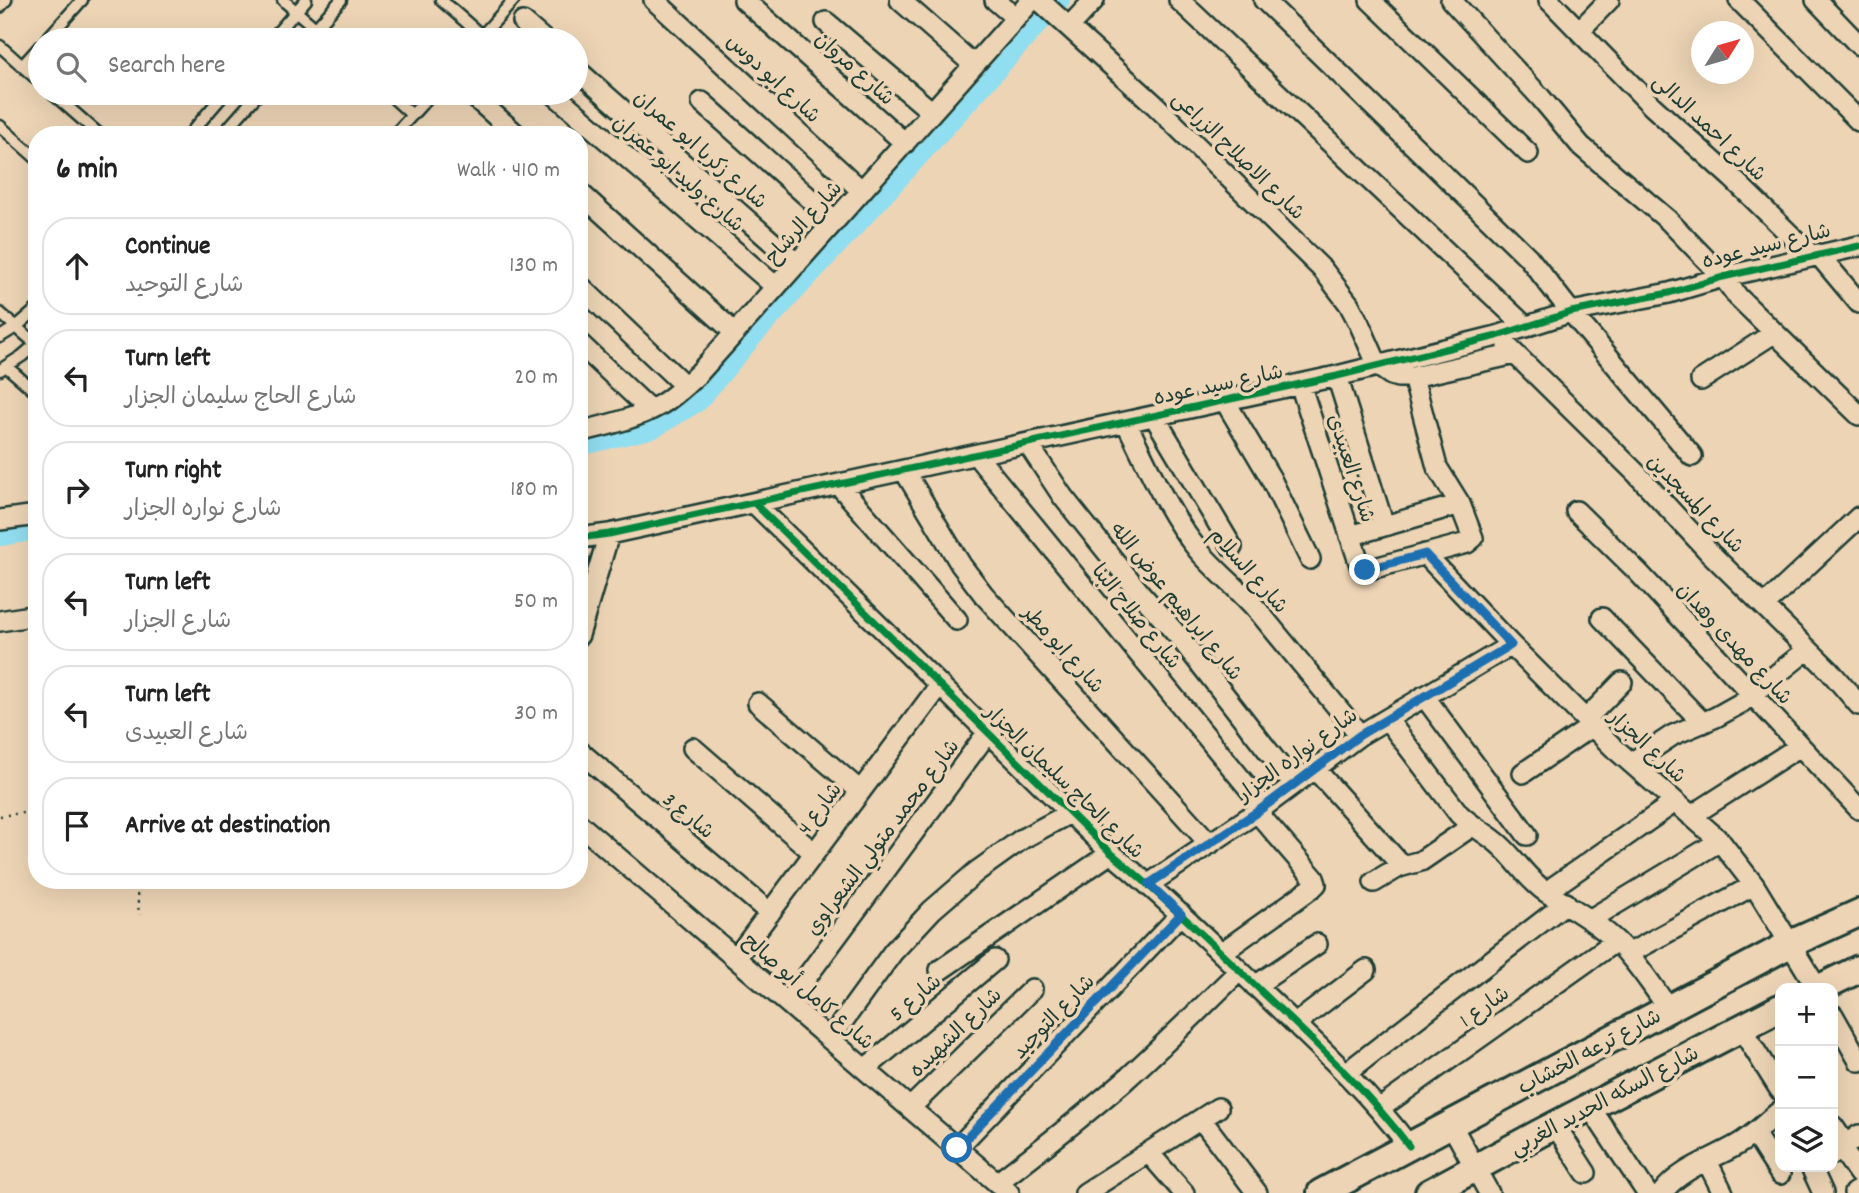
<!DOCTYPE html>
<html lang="en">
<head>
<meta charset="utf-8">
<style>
	body { margin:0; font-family:Dekko,"Playpen Sans Arabic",sans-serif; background:#f2f2f2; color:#222 }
	.controls { position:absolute; right:21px; bottom:21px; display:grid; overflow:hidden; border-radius:14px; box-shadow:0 7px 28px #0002 }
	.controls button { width:63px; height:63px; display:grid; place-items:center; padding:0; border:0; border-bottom:2px solid #e0e0e0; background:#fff; color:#222; font:35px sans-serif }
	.compass { position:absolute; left:1691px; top:21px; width:63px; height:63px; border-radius:50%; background:#fff; box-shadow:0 7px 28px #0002; rotate:53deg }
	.stop { position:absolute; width:21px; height:21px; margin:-16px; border:5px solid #1f6fb2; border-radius:50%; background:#fff }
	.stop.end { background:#1f6fb2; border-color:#fff; box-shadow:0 2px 7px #0008 }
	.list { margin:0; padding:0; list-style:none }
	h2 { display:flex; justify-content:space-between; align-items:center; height:91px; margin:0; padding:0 28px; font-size:30px }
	h2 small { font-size:23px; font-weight:400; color:#767676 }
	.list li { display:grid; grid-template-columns:46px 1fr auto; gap:21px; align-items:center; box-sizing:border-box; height:98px; margin:0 14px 14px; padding:0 14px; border:2px solid #e0e0e0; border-radius:28px }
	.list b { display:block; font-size:26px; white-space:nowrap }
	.list p { margin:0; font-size:23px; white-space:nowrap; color:#767676 }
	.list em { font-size:23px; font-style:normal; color:#767676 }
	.icon { flex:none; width:38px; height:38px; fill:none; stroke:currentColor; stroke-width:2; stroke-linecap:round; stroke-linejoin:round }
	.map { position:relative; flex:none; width:1859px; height:1193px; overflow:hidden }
	.search { position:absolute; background:#fff; box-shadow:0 7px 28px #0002; left:28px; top:28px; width:560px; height:77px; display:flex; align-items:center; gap:18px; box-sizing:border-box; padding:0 24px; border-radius:38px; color:#767676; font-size:26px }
	.panel { position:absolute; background:#fff; box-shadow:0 7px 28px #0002; left:28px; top:126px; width:560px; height:763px; border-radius:28px }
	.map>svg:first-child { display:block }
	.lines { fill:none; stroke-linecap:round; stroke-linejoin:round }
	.canal { stroke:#91def0; stroke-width:18 }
	.lane-casing { stroke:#1f3d34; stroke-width:15 }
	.street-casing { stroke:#1f3d34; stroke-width:24 }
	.secondary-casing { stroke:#1f3d34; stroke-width:32 }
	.path { stroke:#1f3d34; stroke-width:2.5; stroke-dasharray:2 5; stroke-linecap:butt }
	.lane { stroke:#edd4b5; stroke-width:10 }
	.street { stroke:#edd4b5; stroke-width:19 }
	.secondary { stroke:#edd4b5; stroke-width:26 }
	.cycleway-casing { stroke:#edd4b5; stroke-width:11 }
	.cycleway { stroke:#00873e; stroke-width:7 }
	.route { stroke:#1f6fb2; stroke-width:9 }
	.labels { text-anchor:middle; stroke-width:7; stroke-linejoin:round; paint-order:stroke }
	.street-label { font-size:21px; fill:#1f3d34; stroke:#edd4b5 }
</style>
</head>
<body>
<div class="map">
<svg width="1859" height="1193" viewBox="0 0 1859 1193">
	<rect width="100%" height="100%" fill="#edd4b5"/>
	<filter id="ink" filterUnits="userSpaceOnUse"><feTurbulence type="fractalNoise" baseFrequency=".0143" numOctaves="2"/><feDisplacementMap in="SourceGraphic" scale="14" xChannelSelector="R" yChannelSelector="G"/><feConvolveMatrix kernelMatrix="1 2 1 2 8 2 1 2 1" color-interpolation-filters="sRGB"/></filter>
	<g filter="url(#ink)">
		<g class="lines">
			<path class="canal" d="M579 447 654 429 699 402 751 340 886 194 1061 0
				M0 537 37 531"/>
			<g class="lane-casing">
				<path id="lane" d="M283 0 329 40
					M441 0 482 36
					M0 7 6 0
					M46 40 82 0
					M271 40 306 0
					M305 40 341 0
					M478 40 514 0
					M0 46 40 82
					M22 66 40 46
					M52 93 100 135
					M388 93 412 115
					M0 126 37 159
					M189 135 225 93
					M222 135 259 93
					M394 135 432 93
					M0 313 36 344
					M0 337 16 327 37 309
					M7 367 37 393
					M0 370 22 356 37 343"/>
			</g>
			<g class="street-casing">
				<path id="street" d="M654 0 862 191
					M744 0 905 143
					M900 0 974 65
					M995 0 1016 18
					M1039 0 1155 105 1323 270 1349 304 1359 323 1378 366 1391 375 1398 377H1413L1515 354
					M1179 0 1526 327
					M1264 0 1528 257 1571 312 1692 456
					M1370 0 1528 153
					M1451 0 1541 98 1581 146 1668 220 1723 277 1738 297 1859 415
					M1549 0 1652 106 1732 178 1812 256
					M1739 0 1859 121
					M1816 0 1859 45
					M523 22 544 40
					M826 22 932 112
					M1069 27 1094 0
					M1580 30 1609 0
					M576 69 797 264
					M470 93 517 135
					M553 93 776 287
					M702 102 835 221
					M579 192 735 333
					M1818 254 1859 303
					M579 285 685 386
					M579 343 650 410
					M1508 347 1637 474 1710 553 1829 670 1859 705
					M1337 376 1384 526
					M1701 380 1774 333
					M1300 384 1360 565 1363 569 1367 570 1467 543 1473 538 1460 504 1437 467 1413 377
					M1225 401 1270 477 1310 559
					M1154 416 1232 547
					M1126 422C1148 466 1167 512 1198 550 1217 572 1240 590 1259 612L1360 735
					M579 432C607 425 635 419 660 405 674 397 687 384 699 373L1032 0
					M1028 444 1063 497 1140 593 1180 638 1294 784
					M976 455 1264 807
					M904 470 961 565 984 595 1210 844
					M839 485 957 620
					M754 503 1111 853C1163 896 1212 944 1261 991 1313 1041 1366 1089 1409 1146
					M1576 511 1638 572 1859 809
					M0 520 37 515
					M1350 536 1460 504
					M579 538 609 534 1337 376 1497 336 1571 312 1669 293 1723 277 1859 246
					M1425 554 1511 645 1613 747 1720 841 1754 885 1817 988
					M1765 605 1859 517
					M1602 618 1703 723
					M0 621 37 615
					M579 635 609 534
					M1424 696 1527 835
					M758 703 860 791
					M1387 719 1459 814C1472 827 1489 834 1502 847 1518 862 1527 879 1546 892 1571 908 1595 921 1616 941 1637 961 1652 986 1669 1009
					M1586 719 1622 682
					M693 748 814 853
					M579 751 770 913
					M1631 763 1673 735 1716 717 1741 703 1807 650
					M1315 769 1402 866
					M1523 773 1592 726
					M1691 816 1800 746
					M579 824 1009 1193
					M1374 882 1399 867 1421 861 1472 826
					M1149 884 1257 812 1360 735 1511 645
					M1546 892 1675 802
					M1591 919 1720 841
					M1221 953 1312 888 1316 884 1314 878 1257 812
					M1628 954 1754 885
					M736 958 940 685
					M940 970 1111 853
					M1255 986 1317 944
					M788 1002 988 732
					M1833 1015 1859 1061
					M1295 1024 1366 970
					M1741 1028 1780 1090
					M830 1039 893 952 932 910 976 872 1022 839 1070 813
					M865 1069 995 960
					M1346 1073 1566 903
					M1590 1107 1647 1193
					M910 1108 1032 989
					M1379 1109 1616 941
					M1201 1119 1257 1193
					M1451 1124 1489 1193
					M1555 1125 1586 1173
					M1833 1126 1846 1145
					M1754 1133 1780 1174
					M957 1148 1181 914
					M1841 1148 1859 1174
					M1149 1153 1184 1193
					M1833 1154 1859 1135
					M1707 1161 1723 1193
					M1811 1167 1823 1193
					M997 1183C1040 1150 1082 1117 1123 1082 1163 1046 1201 1008 1239 971
					M1085 1193 1218 1108
					M1662 1193C1680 1169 1711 1160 1737 1145 1753 1136 1766 1122 1780 1111
					M1854 1193 1859 1190"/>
			</g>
			<g class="secondary-casing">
				<path id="secondary" d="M1820 988 1859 969
					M1321 1193 1790 944 1859 913
					M1429 1193 1538 1134 1780 1008"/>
			</g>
			<path class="path" d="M0 816 37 811
				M136 880 139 915"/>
			<use href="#lane" class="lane"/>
			<use href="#street" class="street"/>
			<use href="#secondary" class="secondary"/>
			<g class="cycleway-casing">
				<path id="cycleway" d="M754 503 1111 853C1163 896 1212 944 1261 991 1313 1041 1366 1089 1409 1146
					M579 538 609 534 1337 376 1497 336 1571 312 1669 293 1723 277 1859 246"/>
			</g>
			<use href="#cycleway" class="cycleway"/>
		</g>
	</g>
	<g class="lines" filter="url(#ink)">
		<path class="route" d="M957 1148 1181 914 1149 884 1257 812 1360 735 1511 645 1425 554 1365 570"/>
	</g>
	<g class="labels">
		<g class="street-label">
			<text transform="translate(855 68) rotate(42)" y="7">شارع مروان</text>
			<text transform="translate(774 78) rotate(43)" y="7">شارع ابو دوس</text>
			<text transform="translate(1710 127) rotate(43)" y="7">شارع احمد الدالى</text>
			<text transform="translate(701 149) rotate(41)" y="7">شارع زكريا ابو عمران</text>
			<text transform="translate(1239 155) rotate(44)" y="7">شارع الاصلاح الزراعى</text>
			<text transform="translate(679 173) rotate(41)" y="7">شارع وليد ابو عمران</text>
			<text transform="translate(803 222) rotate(-48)" y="7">شارع الرشاح</text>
			<text transform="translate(1766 245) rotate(-14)" y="7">شارع سيد عوده</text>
			<text transform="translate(1218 384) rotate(-12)" y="7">شارع سيد عوده</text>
			<text transform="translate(1352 468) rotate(72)" y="7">شارع العبيدى</text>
			<text transform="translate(1696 503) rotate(46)" y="7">شارع المسجدين</text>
			<text transform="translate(1249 570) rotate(48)" y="7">شارع السلام</text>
			<text transform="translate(1177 601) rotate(51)" y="7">شارع ابراهيم عوض الله</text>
			<text transform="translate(1137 616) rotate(51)" y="7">شارع صلاح البنا</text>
			<text transform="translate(1735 643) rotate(47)" y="7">شارع مهدى وهدان</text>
			<text transform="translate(1064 649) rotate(48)" y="7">شارع ابو مطر</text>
			<text transform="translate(1648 746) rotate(43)" y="7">شارع الجزار</text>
			<text transform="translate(1297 754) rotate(-36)" y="7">شارع نواره الجزار</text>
			<text transform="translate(1065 781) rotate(44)" y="7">شارع الحاج سليمان الجزار</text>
			<text transform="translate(819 808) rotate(-53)" y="7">شارع 4</text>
			<text transform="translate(689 815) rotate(40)" y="7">شارع 3</text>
			<text transform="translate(882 837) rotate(-53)" y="7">شارع محمد متولي الشعراوي</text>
			<text transform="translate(809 991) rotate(41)" y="7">شارع كامل أبو صالح</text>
			<text transform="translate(915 997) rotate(-40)" y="7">شارع 5</text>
			<text transform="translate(1484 1006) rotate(-35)" y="7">شارع 1</text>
			<text transform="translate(1053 1016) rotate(-46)" y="7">شارع التوحيد</text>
			<text transform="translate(955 1032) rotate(-44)" y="7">شارع الشهيده</text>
			<text transform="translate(1589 1051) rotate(-28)" y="7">شارع ترعه الخشاب</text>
			<text transform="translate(1604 1100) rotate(-28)" y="7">شارع السكه الحديد الغربي</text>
		</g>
	</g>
</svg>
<div class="controls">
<button>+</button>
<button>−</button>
<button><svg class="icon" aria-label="layers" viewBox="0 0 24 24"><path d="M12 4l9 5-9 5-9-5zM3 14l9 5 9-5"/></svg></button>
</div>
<svg class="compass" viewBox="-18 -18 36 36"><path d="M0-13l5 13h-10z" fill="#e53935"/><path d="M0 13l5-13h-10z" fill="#767676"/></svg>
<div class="stop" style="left:957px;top:1148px"></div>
<div class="stop end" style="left:1365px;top:570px"></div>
<div class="search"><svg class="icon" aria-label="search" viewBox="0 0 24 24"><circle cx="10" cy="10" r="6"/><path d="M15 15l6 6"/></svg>Search here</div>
<section class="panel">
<h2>6 min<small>Walk · 410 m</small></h2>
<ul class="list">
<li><svg class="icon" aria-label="ahead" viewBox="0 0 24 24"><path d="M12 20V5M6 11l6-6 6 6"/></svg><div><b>Continue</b><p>شارع التوحيد</p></div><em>130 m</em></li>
<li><svg class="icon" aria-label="left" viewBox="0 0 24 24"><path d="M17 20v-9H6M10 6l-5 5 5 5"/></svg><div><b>Turn left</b><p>شارع الحاج سليمان الجزار</p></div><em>20 m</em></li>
<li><svg class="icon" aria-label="right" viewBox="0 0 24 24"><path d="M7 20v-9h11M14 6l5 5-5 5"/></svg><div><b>Turn right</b><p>شارع نواره الجزار</p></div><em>180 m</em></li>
<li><svg class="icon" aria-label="left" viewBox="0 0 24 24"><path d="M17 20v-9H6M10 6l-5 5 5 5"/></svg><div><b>Turn left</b><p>شارع الجزار</p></div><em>50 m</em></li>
<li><svg class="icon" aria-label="left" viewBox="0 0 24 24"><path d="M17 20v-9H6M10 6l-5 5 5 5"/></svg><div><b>Turn left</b><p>شارع العبيدى</p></div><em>30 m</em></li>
<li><svg class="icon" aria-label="arrive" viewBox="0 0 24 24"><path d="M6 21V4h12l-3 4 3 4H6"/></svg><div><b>Arrive at destination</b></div></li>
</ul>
</section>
</div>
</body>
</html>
